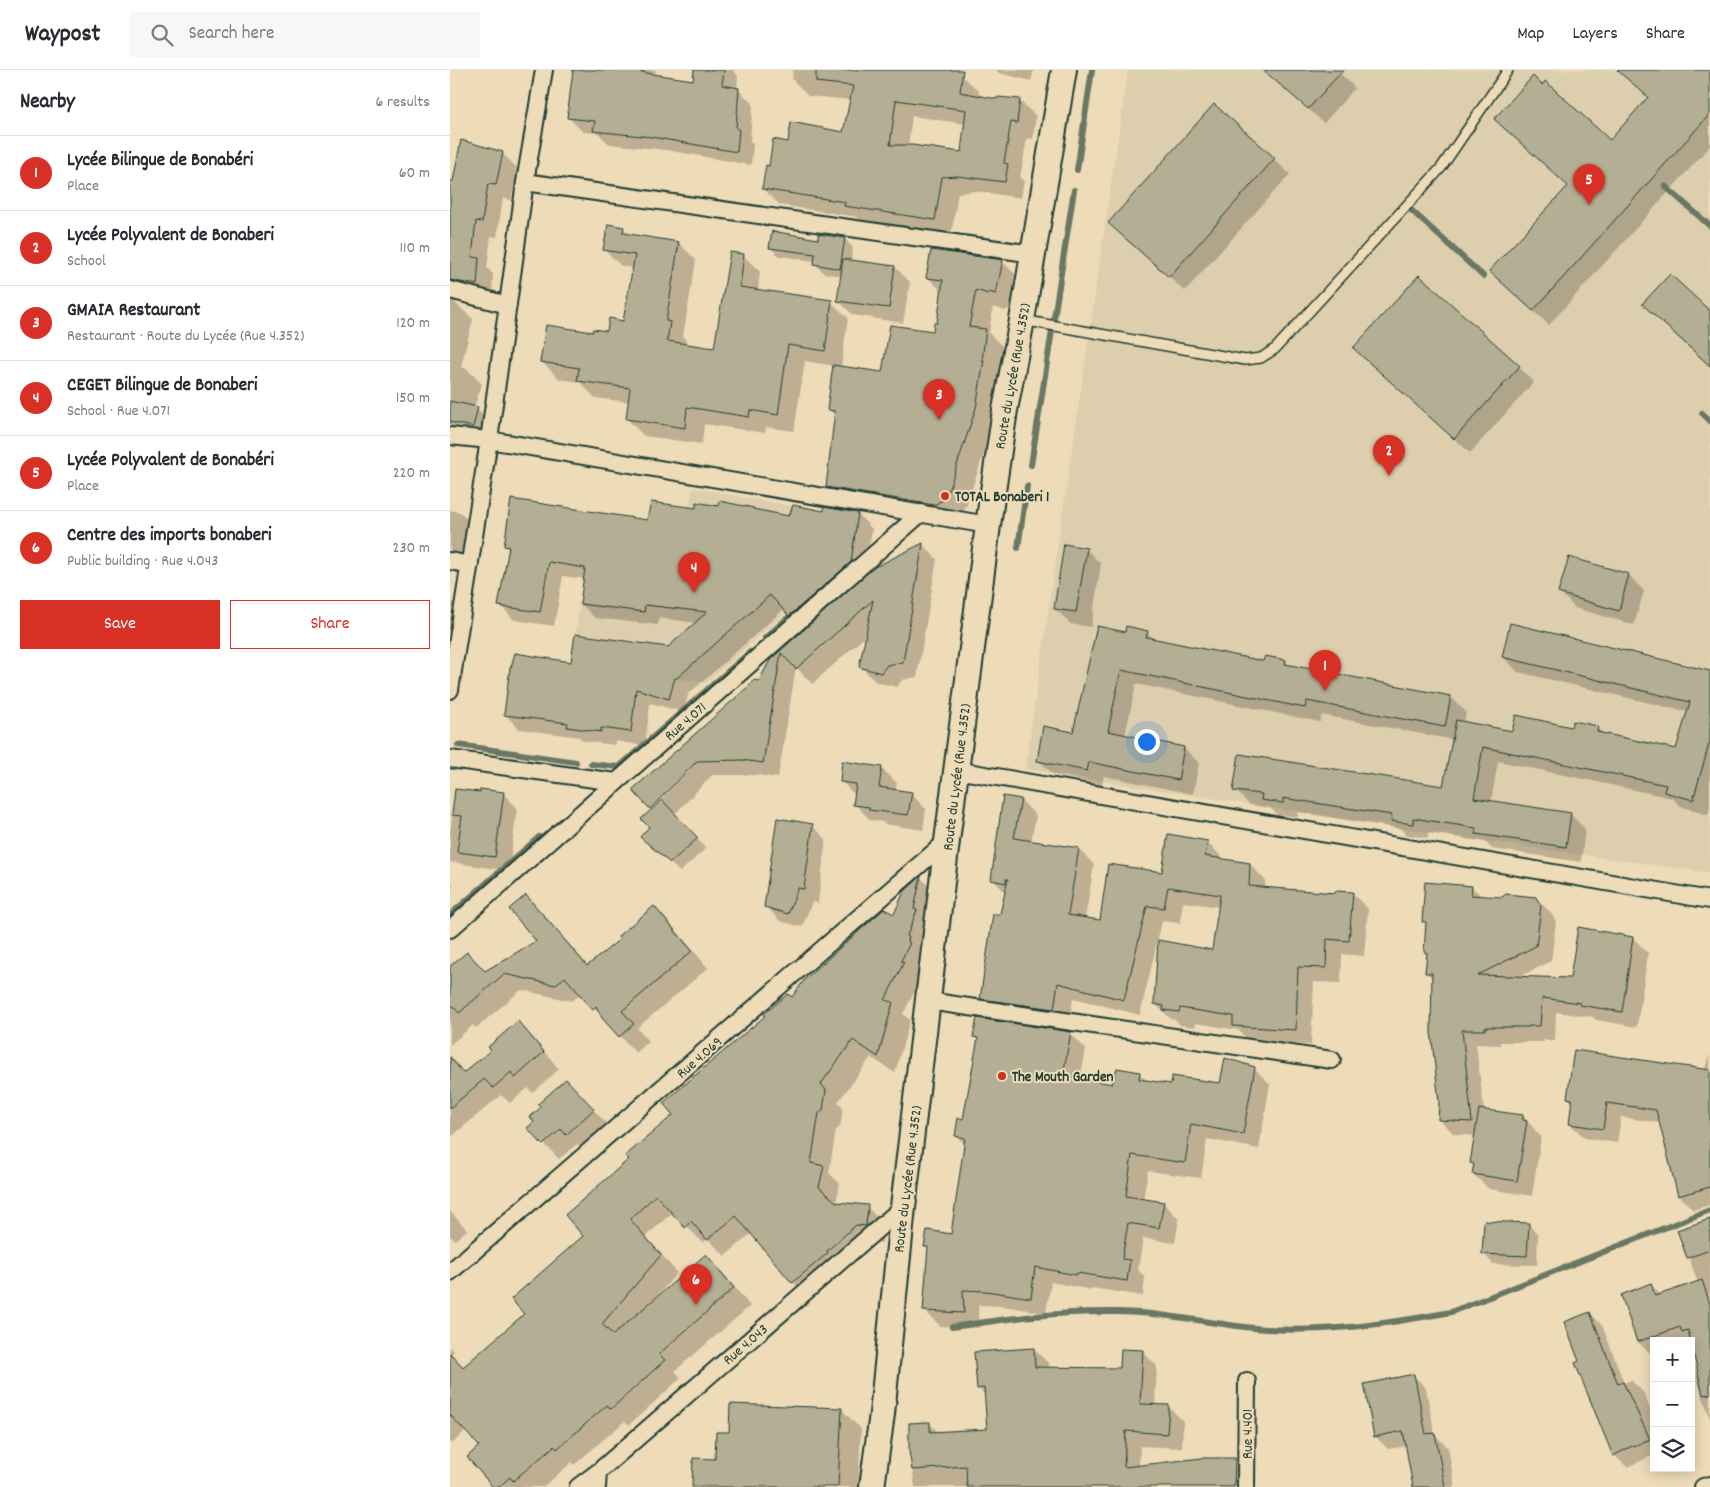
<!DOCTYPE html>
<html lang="en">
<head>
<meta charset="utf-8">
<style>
	body { margin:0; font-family:Dekko,sans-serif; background:#f7f7f7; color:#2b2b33 }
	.controls { position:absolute; right:15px; bottom:15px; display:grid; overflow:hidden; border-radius:0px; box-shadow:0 2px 12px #0003 }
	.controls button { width:45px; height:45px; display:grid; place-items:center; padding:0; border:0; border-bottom:1px solid #e1e1e2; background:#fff; color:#2b2b33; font:25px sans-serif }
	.you { position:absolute; left:696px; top:671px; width:18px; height:18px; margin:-12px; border:4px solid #fff; border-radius:50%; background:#1a73e8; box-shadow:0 0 0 8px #1a73e833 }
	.badge { display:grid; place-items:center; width:32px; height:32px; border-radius:50%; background:#d93025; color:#fff; font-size:16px; font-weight:700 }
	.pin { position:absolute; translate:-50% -41px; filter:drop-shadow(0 1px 2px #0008) }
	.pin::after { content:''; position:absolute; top:26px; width:18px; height:15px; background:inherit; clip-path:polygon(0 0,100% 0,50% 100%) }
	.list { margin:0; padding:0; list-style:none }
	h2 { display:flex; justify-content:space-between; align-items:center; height:65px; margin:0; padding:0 20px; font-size:21px }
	h2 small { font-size:16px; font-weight:400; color:#7c7c81 }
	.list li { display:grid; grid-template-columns:32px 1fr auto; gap:15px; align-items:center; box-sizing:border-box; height:75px; padding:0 20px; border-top:1px solid #e1e1e2 }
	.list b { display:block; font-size:19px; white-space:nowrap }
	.list p { margin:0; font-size:16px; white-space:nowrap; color:#7c7c81 }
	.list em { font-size:16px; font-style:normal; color:#7c7c81 }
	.actions { display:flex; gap:10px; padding:15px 20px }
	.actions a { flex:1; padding:11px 0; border:1px solid #d93025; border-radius:0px; text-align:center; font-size:18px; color:#d93025 }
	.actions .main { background:#d93025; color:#fff }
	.icon { flex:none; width:28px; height:28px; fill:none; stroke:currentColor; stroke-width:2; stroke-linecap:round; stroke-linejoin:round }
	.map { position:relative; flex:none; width:1260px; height:1417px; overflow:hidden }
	header { display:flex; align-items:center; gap:30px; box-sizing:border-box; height:70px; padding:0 25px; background:#fff; border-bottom:1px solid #e1e1e2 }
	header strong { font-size:24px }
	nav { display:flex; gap:28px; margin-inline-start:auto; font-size:18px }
	.search { width:350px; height:45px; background:#f7f7f7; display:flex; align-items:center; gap:12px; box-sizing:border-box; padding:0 18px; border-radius:0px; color:#7c7c81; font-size:19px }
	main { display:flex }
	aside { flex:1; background:#fff }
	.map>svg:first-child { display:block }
	.built { fill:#ddcead }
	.shadow { fill:#0003; fill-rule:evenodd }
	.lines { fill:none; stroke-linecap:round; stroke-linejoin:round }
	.stream { stroke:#6a7763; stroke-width:6 }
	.building { fill:#b4af94; stroke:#1f3d34; fill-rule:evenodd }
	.service-casing { stroke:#1f3d34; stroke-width:12 }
	.minor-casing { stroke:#1f3d34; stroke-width:20 }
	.secondary-casing { stroke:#1f3d34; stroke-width:28 }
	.service { stroke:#eedbb8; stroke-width:9 }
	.minor { stroke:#eedbb8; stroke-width:16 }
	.secondary { stroke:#eedbb8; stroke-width:24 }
	.poi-dot { fill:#c8321e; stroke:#eedbb8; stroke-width:2 }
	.labels { text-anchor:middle; stroke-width:4; stroke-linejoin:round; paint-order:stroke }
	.street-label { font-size:15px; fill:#1f3d34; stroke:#eedbb8 }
	.poi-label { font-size:15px; font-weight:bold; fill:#1f3d34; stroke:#eedbb8; text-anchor:start }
</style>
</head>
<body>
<header>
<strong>Waypost</strong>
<div class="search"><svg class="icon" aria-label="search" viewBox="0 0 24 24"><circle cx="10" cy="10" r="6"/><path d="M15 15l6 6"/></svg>Search here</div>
<nav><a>Map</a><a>Layers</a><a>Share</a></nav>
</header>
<main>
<aside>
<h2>Nearby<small>6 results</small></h2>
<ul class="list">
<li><span class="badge">1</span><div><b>Lycée Bilingue de Bonabéri</b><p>Place</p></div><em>60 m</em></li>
<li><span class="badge">2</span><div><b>Lycée Polyvalent de Bonaberi</b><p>School</p></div><em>110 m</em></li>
<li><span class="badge">3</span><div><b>GMAIA Restaurant</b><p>Restaurant · Route du Lycée (Rue 4.352)</p></div><em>120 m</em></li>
<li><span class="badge">4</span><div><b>CEGET Bilingue de Bonaberi</b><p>School · Rue 4.071</p></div><em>150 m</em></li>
<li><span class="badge">5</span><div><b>Lycée Polyvalent de Bonabéri</b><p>Place</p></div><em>220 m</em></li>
<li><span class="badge">6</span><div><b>Centre des imports bonaberi</b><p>Public building · Rue 4.043</p></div><em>230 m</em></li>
</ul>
<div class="actions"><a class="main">Save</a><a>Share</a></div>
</aside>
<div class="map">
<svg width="1260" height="1417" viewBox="0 0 1260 1417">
	<rect width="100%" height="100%" fill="#eedbb8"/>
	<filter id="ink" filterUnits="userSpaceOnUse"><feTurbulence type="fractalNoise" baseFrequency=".02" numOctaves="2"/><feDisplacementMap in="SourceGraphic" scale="10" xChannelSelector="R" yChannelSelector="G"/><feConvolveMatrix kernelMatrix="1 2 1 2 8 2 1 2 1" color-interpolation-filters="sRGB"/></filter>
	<g filter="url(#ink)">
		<path class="built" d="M678 0H1260V803L1002 766 575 699Z
			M243 418 408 448 402 484 256 613 121 592 135 499 222 512Z"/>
		<path class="shadow" d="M132 0H206L205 5 244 12 246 0H283L288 6 287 19 303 33 300 71 303 74 301 95 216 80 159 74 148 63 133 62 119 48Z
			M343 0H505L529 21 528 27 548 30H569L586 46 583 69 577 68 570 108 574 111 571 128 525 121 508 123 501 166 412 152 407 147 330 135 313 119 320 97 339 73 394 63 402 30 358 26 342 9ZM462 46 516 54 512 83 458 76Z
			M546 0H584L581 11 549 3Z
			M814 0H895L891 4 905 18 874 53Z
			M1168 0H1260V76L1099 255 1055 216 1160 71 1199 28Z
			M765 36 840 104 735 221 675 168Z
			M12 72 53 84 68 99 61 130 53 128 47 167 41 166 37 198 43 204 42 230 8 228 5 233 23 249 11 297 17 299 32 314 24 338 27 339 42 354 38 372 0 363V128Z
			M173 158 180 165 229 173 246 190 233 267 236 270 235 275 265 280 293 185 310 202 308 221 381 232 398 248 391 298 433 304 484 263 488 255 492 222 478 207 552 191 570 209 564 241 557 239 556 241 543 237 539 263 554 278 543 356 517 434 510 448 396 435 378 417 385 346 379 339 385 296 355 291 344 361 316 357 315 363 254 354 252 374 194 366 177 349 179 332 145 328 130 312 109 309 92 292 144 263H158L174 252 184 198 171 196 154 179Z
			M395 169 403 178 401 191 445 197 460 212 453 253 403 245 388 230 392 206 374 203 365 194V191L329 186 320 177Z
			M1194 234 1260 243V296L1214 255Z
			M904 278 1069 297 1084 312 1020 383Z
			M269 438 303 439 305 441 340 448 375 443 408 444 422 459 414 508 472 474 487 489 467 607 452 610 447 617 426 612 411 597 418 564 362 614 346 597 328 708 308 705H262L224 745 256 778 230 802 202 777V739L241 698 309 612 321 591 355 560 334 539 241 622H239L233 642 200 633 195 676 165 671V675L133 671 129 667 69 659 55 644 122 593 219 578 247 553 209 548 208 555 145 548 131 534 135 509 113 506 104 556 64 550 50 535 59 480 55 476 198 452 247 439Z
			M0 440 10 442 23 455 16 488 0 485Z
			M636 479 651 494 641 557 620 554 605 538Z
			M1119 488 1179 505 1194 521 1184 555 1125 538 1110 523Z
			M697 562 705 570 814 592 835 591 841 597 1001 627 1016 642 1014 652 1063 663 1147 658 1155 665 1227 680 1238 642 1068 602 1053 587 1260 602V737L1258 745 1230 736 1222 728 1048 691 1041 732 1120 744 1135 759 1131 792 1042 779 1035 772 978 763V768L957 765 951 759 848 742V747L828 745 820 738 800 735 785 720 994 717 1004 670 872 645 870 652 686 614 675 666 734 678 749 693 743 724 654 706 652 715 604 705 588 690 624 664 676 564Z
			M431 698 447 713 445 721 461 724 476 739 473 760 435 754 433 752 420 750 405 734 406 726 391 711Z
			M6 720 31 724 53 723 67 738 59 801 0 792V762Z
			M571 730 586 746 581 772 629 779 644 795 635 849 651 851 713 803 757 772 773 788V790L800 794 815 810V818L887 824 902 823 918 839 914 886 892 884 891 913 864 912 861 975 800 972 788 960 746 953 745 957 730 955 725 950 721 949 705 934 763 881 769 837 733 832 730 853 712 851 690 945 623 928 620 954 547 944 532 928 556 823 543 810Z
			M362 755 376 769 368 833 362 832 352 857 330 851 316 836Z
			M471 808 488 825 476 891 468 909 470 911 453 944 460 950 445 1003 421 987 388 1032 393 1038 390 1057 386 1060 379 1103 390 1114 386 1133 417 1137 434 1154 432 1173 423 1172 393 1199 394 1200 360 1229 343 1212 302 1163 275 1186 257 1168 253 1173 223 1142 196 1166 227 1203 206 1227 208 1228 256 1186 273 1203 300 1236 225 1301 231 1308 179 1355 175 1351 124 1395 122 1392 93 1417H45L31 1377 16 1360 2 1374 0 1372V1277L4 1282 1 1284 14 1298 75 1244 134 1166 181 1090 342 928 444 846 455 822Z
			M0 811 3 814 0 828Z
			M1022 817 1032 827 1086 828 1101 843 1106 852 1101 891 1067 908 1121 910 1183 868 1198 883 1187 957 1146 950 1143 947 1106 942 1105 971 1094 970V972H1050V975L1026 974 1034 1041 1073 1046 1091 1067 1082 1126 1039 1119 1023 1104 1025 1096 1022 1093 1026 1066 1004 1064 989 1049 990 1032 983 909 976 902 978 885 975 882 977 854 974 851Z
			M76 827 92 843 138 896 172 869 204 838 221 854 258 898 187 958 199 971 186 983 131 924 122 931 71 920 26 958 23 955 0 975V898L36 902 88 871Z
			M68 952 84 969 109 999 83 1023 78 1018 60 1033 51 1025 0 1068V985L15 1003 43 980Z
			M620 963 636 979 630 1010 663 1016 689 1003 698 1012 722 1016 771 1015 804 998 820 1014 809 1079 757 1069 751 1108 698 1101 693 1130 713 1133 729 1149 725 1173 693 1168 688 1200 695 1207 693 1226 642 1218V1220L601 1212 596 1243 553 1236 528 1235 529 1258 490 1256 474 1240 479 1179 476 1176 502 1166 515 1075 507 1066 514 1050 528 970 525 967Z
			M1260 985V1135L1243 1140 1229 1125 1210 1053 1171 1047 1167 1073 1135 1068 1120 1054 1123 1033 1118 1028 1254 1000Z
			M131 1026 158 1055 132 1079 127 1074 109 1089 79 1058Z
			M0 1141 17 1160 5 1170 0 1166Z
			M1260 1150V1349L1246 1306 1250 1305 1241 1269 1237 1271H1204V1283L1201 1284 1188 1272 1172 1226 1201 1215 1211 1225 1248 1213 1229 1161Z
			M1078 1154 1088 1164 1087 1195 1043 1194 1033 1183Z
			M1140 1243 1152 1255 1174 1313 1181 1310 1193 1322 1201 1341 1204 1340V1385L1177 1397 1164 1385 1131 1292Z
			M584 1279 599 1294V1299H671L692 1281 707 1296 705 1336H718L733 1351 732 1378 690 1376 689 1397 784 1390 799 1404V1417H465L460 1380 480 1354 489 1363 539 1360 536 1326 528 1318Z
			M963 1305 976 1318 985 1365 998 1377 1005 1417H964L957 1376 938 1379 925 1366Z
			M391 1339 411 1359 408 1417H243L266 1390 280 1363Z"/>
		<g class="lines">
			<path class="stream" d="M627 100 642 0
				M1215 116 1260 156
				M960 139 1033 206
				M1252 343 1260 351
				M581 395 624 120
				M568 478 577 416
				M315 568 394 498
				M8 675 126 692
				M141 694 169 697 300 582
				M0 845 89 767
				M502 1257C556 1249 610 1241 664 1242 712 1242 757 1253 804 1258 870 1264 936 1254 1001 1242L1260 1140"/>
		</g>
		<path class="building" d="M123 0H190V2L243 10 244 0H274L272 15 289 18 286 58 289 59 287 82 201 67 143 61 145 51 117 48Z
			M366 0H513L510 22 547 29 548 27 570 29 567 53 561 52 554 93 558 94 555 112 507 106 492 107 485 150 394 136 395 132 312 119 316 95 319 96 323 69 338 72 341 52 393 62 403 16 366 12ZM446 30 516 40 511 82 462 75H440Z
			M813 0H893L858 39Z
			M1167 0H1260V44L1083 241 1039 201 1118 116 1044 49 1083 6 1092 15 1095 11 1160 70 1198 27Z
			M764 34 825 88 719 207 658 153Z
			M11 70 53 82 46 115 38 114 32 152 26 151 22 187 29 188 27 215 0 210V111H3Z
			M158 154 174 157 173 163 229 172 216 251 220 252 217 271 264 278 280 182 294 184 290 217 382 230 375 281 338 275 328 345 300 340 299 347 237 337 235 358 176 349 180 318 127 311 129 298 90 292 96 255 143 262V259L157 261 159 248 173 251 185 185 153 180Z
			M322 161 368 169V164L395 168 390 199 364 194 365 184 319 178Z
			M481 180 553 190 546 224 539 222 538 224 526 220 519 257 536 259 532 290H534L526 338 500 416 493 430 484 435 376 417 385 341 377 340 383 295 432 302 440 255 483 261 484 253H487L493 210 476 208Z
			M393 189 445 196 439 238 387 231Z
			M1220 204 1260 241V296L1192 234Z
			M969 205 1070 296 1004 369 903 278Z
			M0 331 28 337 23 357 0 352Z
			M61 429 197 450 201 432 246 438V432L268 436 269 431 304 438 303 439 339 446 343 435 374 441V437L408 443 401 492 339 546 320 525 227 608H225L219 629 186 619 181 662 151 658V662L117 657 118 653 54 645 60 597H61L65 583 121 592 125 564 218 577 257 542 195 535 194 542 130 534 135 498 99 492 90 542 48 536 59 477 54 476Z
			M473 473 453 592 437 595 431 603 409 597 423 530 346 599 331 583 313 693 292 690 247 691 200 739 182 720 300 615 303 610 309 611 320 590 423 498Z
			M614 474 637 478 626 542 604 539Z
			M1119 487 1179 504 1169 541 1108 523Z
			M1060 553 1260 601V671L1243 730 1214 722 1216 715 1033 677 1024 728 1121 743 1116 777 1026 764V758L963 748V754L941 751 942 745 833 728V733L811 730 812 724 783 721 789 684 993 716 1006 650 1062 661 1066 645 1121 657 1123 651 1148 656 1147 662 1226 679 1240 632 1052 587Z
			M647 556 675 562 676 556 698 561 696 567 813 591 815 586 836 590 835 594 1001 626 995 657 857 631 855 638 671 600 658 661 734 677 728 710 639 692 637 701 587 691 593 656 623 662Z
			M392 691 432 697 429 717 462 722 458 745 419 740V737L403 735 406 714 390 712Z
			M5 719 30 722V719L54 722 45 787 7 782 12 746 2 745Z
			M553 726 571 729 564 768 629 778 618 845 650 850 658 794 712 802 718 764 758 771 755 786 800 793 799 816 885 823V821L903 822 899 871 877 869 876 898 848 897 846 960 783 956V946L730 938 729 942 713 940 714 936 704 934 708 870 762 880 770 825 718 817 714 838 697 836 674 930 608 913 604 939 530 929 543 844H550L558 809H556V813L541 810Z
			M212 730 248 768 220 793 190 767 199 757 191 749Z
			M327 748 363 754 354 819 348 818 338 844 314 837Z
			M471 806 464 839 467 840 457 866 459 867 458 872 460 873 451 891 454 892 435 930 443 932 428 987 403 970 371 1014 376 1020 373 1040 369 1043 361 1093 374 1096 369 1117 386 1132 418 1135 416 1156 406 1155 377 1181 378 1183 342 1213 286 1146 257 1170 241 1151 235 1158 206 1125 180 1149 211 1185 152 1254 163 1265 256 1184 284 1218 209 1284 215 1290 161 1339 157 1335 107 1379 104 1376 63 1411 60 1407 49 1417H43L17 1387 29 1376 0 1345V1283L13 1297 74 1244 61 1229 133 1166 115 1145 179 1089 175 1086 223 1045 213 1033 315 946 314 944 338 924 342 927 355 909 434 839 444 844 454 822Z
			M975 812 1022 816 1021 825 1052 827 1056 824 1086 827 1091 836 1086 876 1028 905 1120 908 1128 857 1183 867 1172 942 1130 935V933L1092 928 1090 956H1079V957H1035V960H1012L1022 1052 988 1050 989 1032 981 962 982 903H975L977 883 974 882 976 852H972Z
			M76 825 137 896 170 869 168 866 204 836 242 881 172 941 184 954 169 967 152 948 146 936 143 940 115 907 105 915 54 904 9 943 0 933V896L17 882 35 901 86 871 59 839Z
			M527 948 621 962 613 1005 662 1014 667 998 690 1002 689 1009 721 1014 722 1006 770 1013 775 988 805 997 793 1064 741 1054 735 1093 682 1085 676 1126 714 1132 709 1158 678 1153 672 1189 680 1190 677 1211 627 1203 626 1205 585 1197 581 1228 536 1221 513 1220 514 1243 473 1241 478 1177H474L477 1160 501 1164 515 1068 505 1066 508 1048 513 1049 528 968 523 967Z
			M68 951 94 982 65 1008 61 1002 43 1018 34 1009 0 1038V987L13 1003 41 980 38 977Z
			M1124 980 1260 1000V1117L1228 1126 1206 1040 1157 1033 1153 1059 1119 1054 1122 1029 1117 1028Z
			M116 1009 144 1039 116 1065 111 1059 93 1075 77 1058 84 1052 80 1047 91 1037 88 1034Z
			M1029 1039 1073 1045V1050L1077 1051 1067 1111 1022 1104 1024 1094 1020 1093Z
			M1260 1149V1180L1237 1188 1227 1160Z
			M1034 1151 1079 1153 1077 1186 1032 1184Z
			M1252 1210 1260 1234V1324L1253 1325 1238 1260 1232 1262 1230 1257 1187 1272 1171 1225 1201 1213 1205 1226Z
			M1140 1242 1168 1314 1173 1312 1200 1369 1184 1376V1375L1163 1386 1125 1293 1129 1291 1114 1252Z
			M584 1278 585 1297 670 1298 671 1279 693 1280 690 1334 719 1335 717 1364 676 1361 674 1397 752 1388H785L784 1417H517L516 1396 462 1400 459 1380V1353L480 1352V1362L537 1359 534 1318 527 1319 524 1282Z
			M964 1304 976 1364 985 1363 995 1417H963L953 1361 924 1367 914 1314Z
			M280 1334 392 1338 388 1417H242L243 1388 265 1389 266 1362H279Z"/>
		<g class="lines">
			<g class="service-casing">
				<path id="service" d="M572 250 795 290 811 288 825 279 991 98 1058 0"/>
			</g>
			<g class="minor-casing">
				<path id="minor" d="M75 112 583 184
					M0 220 58 235
					M0 366 39 370 538 455
					M0 491 20 495
					M0 620 39 370 75 112 94 0
					M0 689 166 712
					M506 700 1260 830
					M0 859 471 443
					M478 931 882 990
					M0 1202 497 771
					M128 1417 148 1402
					M147 1417 148 1402 453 1137
					M796 1417 797 1311
					M1253 1417 1260 1415"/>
			</g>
			<g class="secondary-casing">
				<path id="secondary" d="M422 1417 432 1344 453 1137 497 771 538 455 555 340 572 250 614 0"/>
			</g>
			<use href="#service" class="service"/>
			<use href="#minor" class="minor"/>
			<use href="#secondary" class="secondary"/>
		</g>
	</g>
	<g class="poi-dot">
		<circle cx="495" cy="426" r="5"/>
		<circle cx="552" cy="1006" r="5"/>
	</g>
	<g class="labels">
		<g class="street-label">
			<text transform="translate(562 306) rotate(-80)" y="5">Route du Lycée (Rue 4.352)</text>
			<text transform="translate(235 651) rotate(-41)" y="5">Rue 4.071</text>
			<text transform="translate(506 707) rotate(-83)" y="5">Route du Lycée (Rue 4.352)</text>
			<text transform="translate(249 987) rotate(-41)" y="5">Rue 4.069</text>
			<text transform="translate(457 1109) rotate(-83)" y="5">Route du Lycée (Rue 4.352)</text>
			<text transform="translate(295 1274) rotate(-41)" y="5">Rue 4.043</text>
			<text transform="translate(797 1364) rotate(-90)" y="5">Rue 4.401</text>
		</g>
		<g class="poi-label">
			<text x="505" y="431">TOTAL Bonaberi 1</text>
			<text x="562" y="1011">The Mouth Garden</text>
		</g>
	</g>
</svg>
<div class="controls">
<button>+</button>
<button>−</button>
<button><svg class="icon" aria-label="layers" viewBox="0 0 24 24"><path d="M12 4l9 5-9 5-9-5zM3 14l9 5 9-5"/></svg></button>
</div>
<div class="you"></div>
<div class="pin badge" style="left:875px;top:621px">1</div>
<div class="pin badge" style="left:939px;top:406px">2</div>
<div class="pin badge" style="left:489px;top:350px">3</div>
<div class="pin badge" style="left:244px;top:523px">4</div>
<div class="pin badge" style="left:1139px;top:135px">5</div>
<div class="pin badge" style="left:246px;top:1235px">6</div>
</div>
</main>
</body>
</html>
